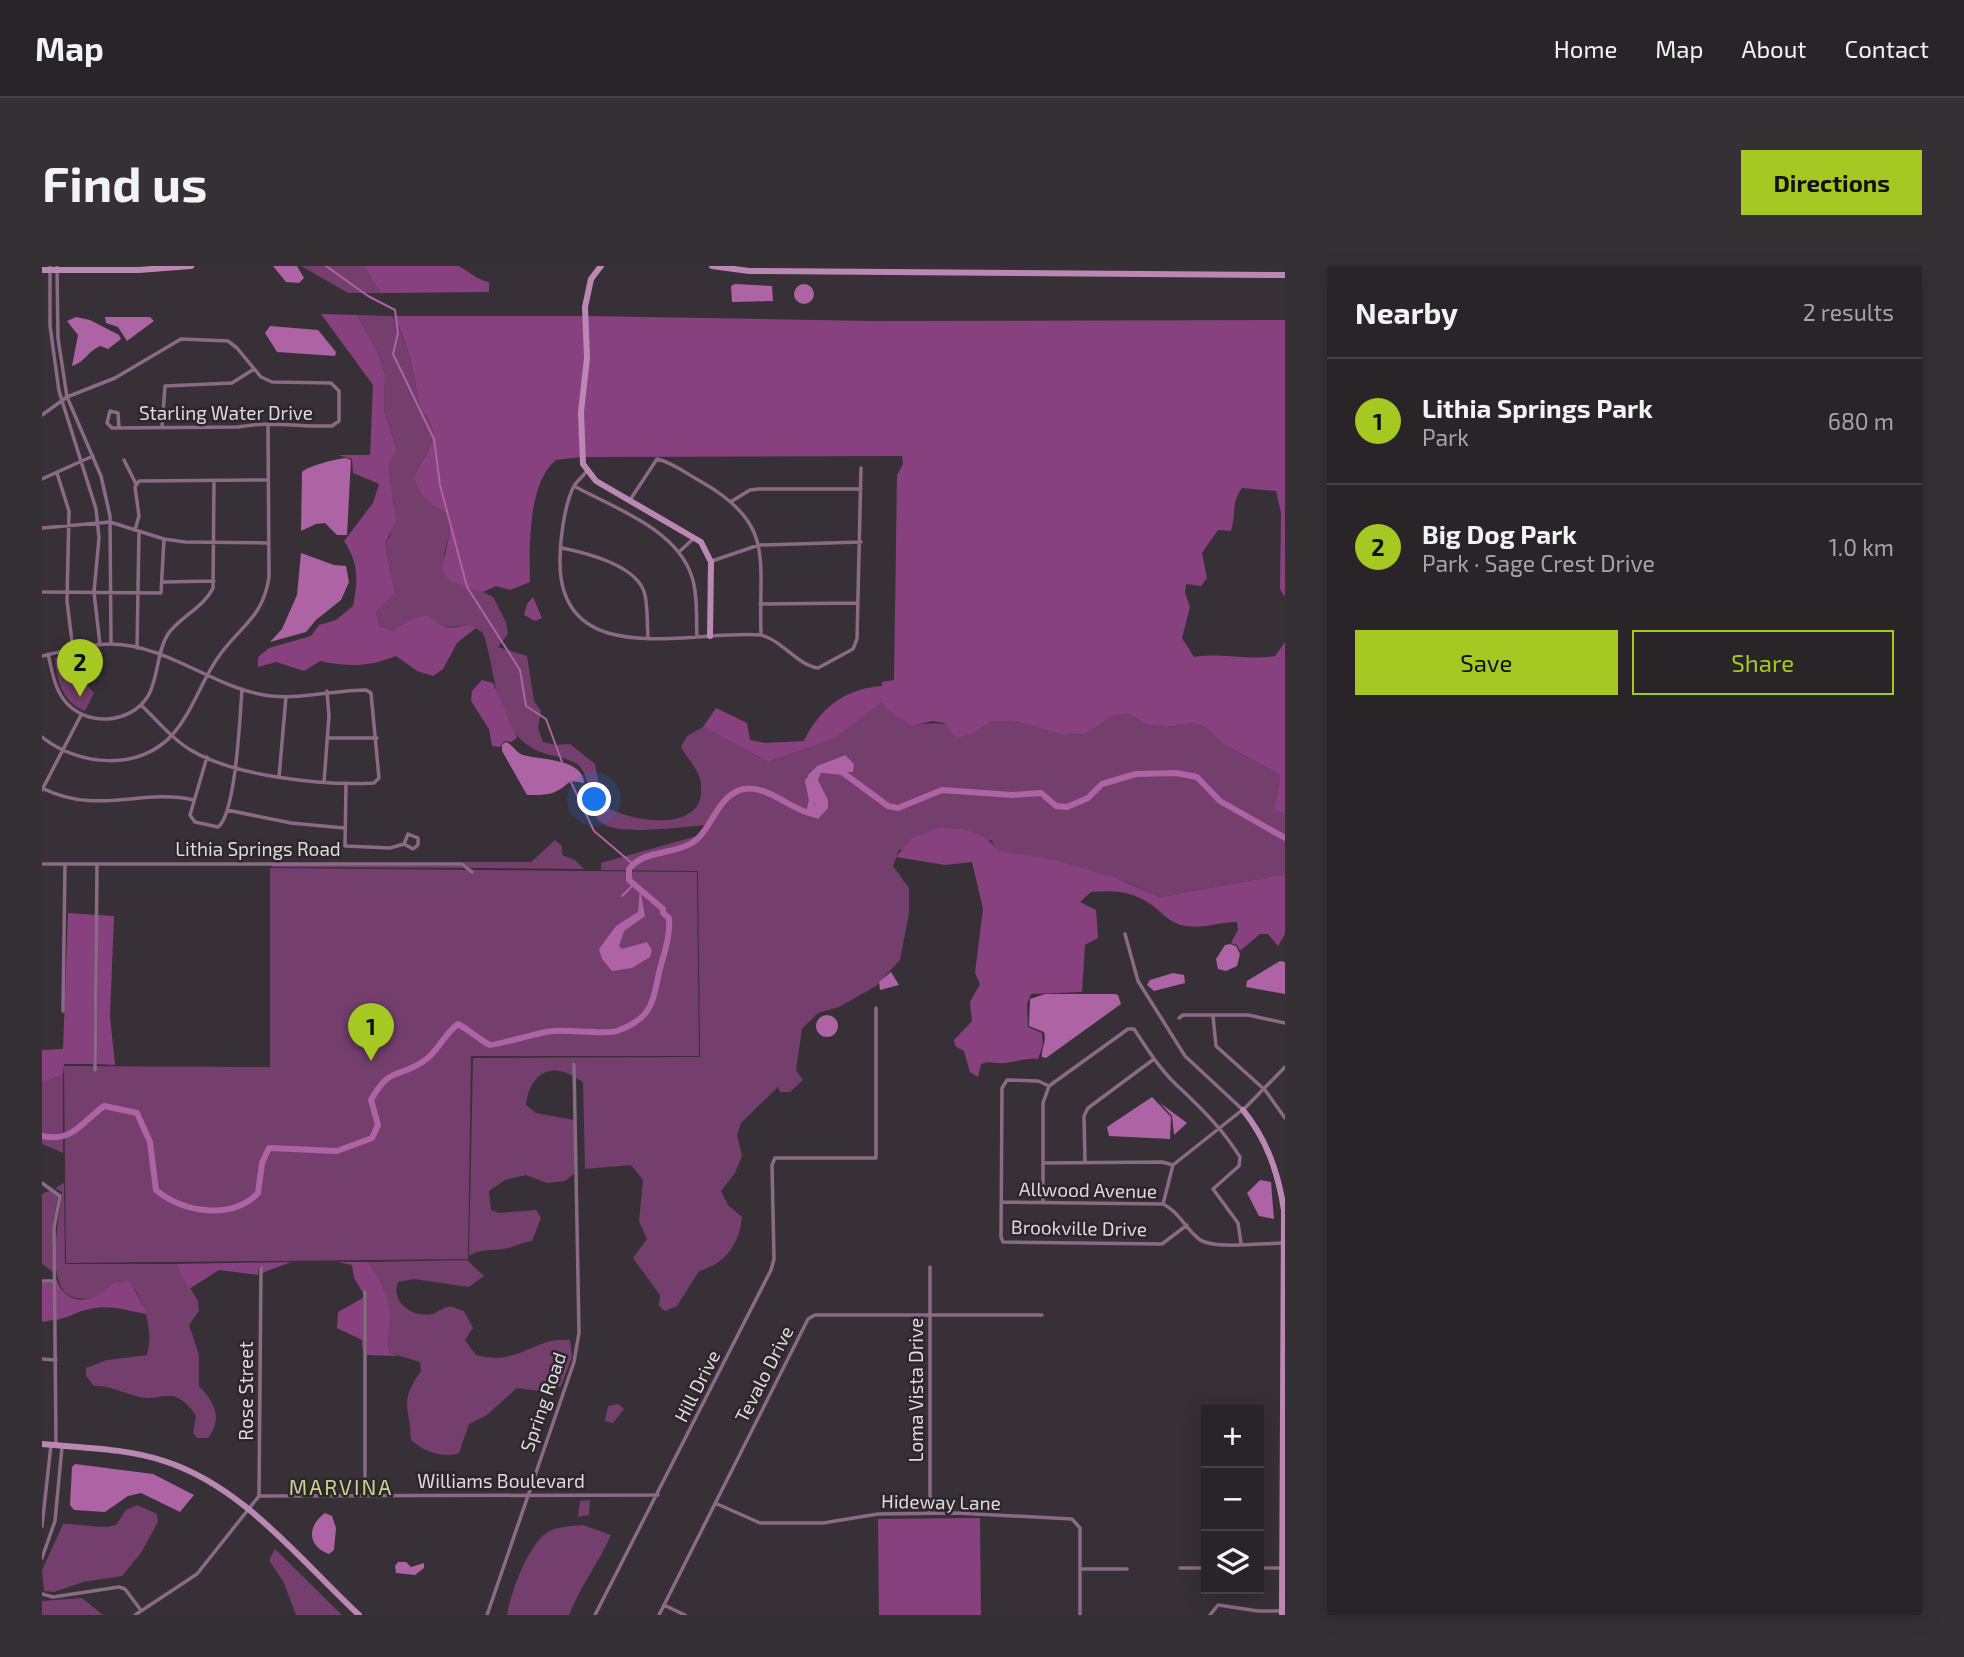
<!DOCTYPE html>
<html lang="en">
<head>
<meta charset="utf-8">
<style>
	body { margin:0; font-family:"Exo 2",sans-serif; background:#353034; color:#f1f3f6 }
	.controls { position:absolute; right:21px; bottom:21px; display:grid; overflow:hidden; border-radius:0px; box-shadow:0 4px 18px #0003 }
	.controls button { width:63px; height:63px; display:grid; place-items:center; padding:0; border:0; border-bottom:2px solid #454145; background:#292428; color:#f1f3f6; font:35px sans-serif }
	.you { position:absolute; left:553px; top:534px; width:24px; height:24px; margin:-18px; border:5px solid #fff; border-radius:50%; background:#1a73e8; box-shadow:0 0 0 10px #1a73e833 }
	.badge { display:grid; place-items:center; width:46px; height:46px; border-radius:50%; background:#a5c822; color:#111; font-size:23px; font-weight:700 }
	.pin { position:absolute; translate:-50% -58px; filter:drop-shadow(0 2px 4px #0008) }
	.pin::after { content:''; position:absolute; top:37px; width:24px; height:21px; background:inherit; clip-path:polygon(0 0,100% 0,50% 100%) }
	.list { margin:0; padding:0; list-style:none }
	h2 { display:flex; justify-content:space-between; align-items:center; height:91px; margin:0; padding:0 28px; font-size:30px }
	h2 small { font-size:23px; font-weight:400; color:#a5a4a8 }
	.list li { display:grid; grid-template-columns:46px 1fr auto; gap:21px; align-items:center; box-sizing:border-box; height:126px; padding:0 28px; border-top:2px solid #454145 }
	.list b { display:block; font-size:26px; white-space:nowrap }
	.list p { margin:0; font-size:23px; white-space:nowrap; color:#a5a4a8 }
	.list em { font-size:23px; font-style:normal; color:#a5a4a8 }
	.actions { display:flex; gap:14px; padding:21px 28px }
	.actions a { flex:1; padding:16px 0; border:2px solid #a5c822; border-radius:0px; text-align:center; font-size:24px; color:#a5c822 }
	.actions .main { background:#a5c822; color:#111 }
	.icon { flex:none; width:38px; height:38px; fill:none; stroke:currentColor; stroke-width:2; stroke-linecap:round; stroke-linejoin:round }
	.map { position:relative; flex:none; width:1243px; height:1349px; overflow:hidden; border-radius:0px }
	header { display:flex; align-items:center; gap:42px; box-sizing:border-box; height:98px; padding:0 35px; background:#292428; border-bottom:2px solid #454145 }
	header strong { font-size:33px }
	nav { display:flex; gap:38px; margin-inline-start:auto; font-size:24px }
	.intro { display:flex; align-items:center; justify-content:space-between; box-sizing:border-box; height:168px; padding:0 42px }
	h1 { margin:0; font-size:49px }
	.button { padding:18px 32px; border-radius:0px; background:#a5c822; color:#111; font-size:24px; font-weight:700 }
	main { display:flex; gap:42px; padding:0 42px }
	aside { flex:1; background:#292428; border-radius:0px; box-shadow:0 4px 18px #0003 }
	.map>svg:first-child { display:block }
	.green { fill:#743f6d; fill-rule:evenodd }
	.forest { fill:#87417f }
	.water { fill:#ad63a4 }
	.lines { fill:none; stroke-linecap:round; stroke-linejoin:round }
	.stream { stroke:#ad63a4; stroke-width:2 }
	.river { stroke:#ad63a4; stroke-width:6 }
	.street { stroke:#8a6a85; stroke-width:3.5 }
	.secondary { stroke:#bb88b4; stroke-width:6 }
	.labels { text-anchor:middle; stroke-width:5; stroke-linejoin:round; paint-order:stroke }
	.street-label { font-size:19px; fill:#dfdade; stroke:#2d262b }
	.neighbourhood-label { font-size:21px; letter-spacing:2px; fill:#c1d68c; stroke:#2d262b }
</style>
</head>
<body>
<header>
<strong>Map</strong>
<nav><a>Home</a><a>Map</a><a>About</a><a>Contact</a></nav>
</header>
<div class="intro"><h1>Find us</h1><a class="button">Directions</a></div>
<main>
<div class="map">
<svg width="1243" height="1349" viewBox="0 0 1243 1349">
	<rect width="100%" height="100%" fill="#373036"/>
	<path class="green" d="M259 0H321L339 27H306Z
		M315 49 350 50C366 77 371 102 376 132 378 150 396 153 389 176 386 187 377 199 372 210 376 231 388 238 406 248L408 265 402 289 431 321 451 331 464 356 466 368 456 381 485 390 492 435 499 445 496 462 501 476 514 479 528 478 553 498 561 539C589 557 670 570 658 513 656 504 644 490 639 481L645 470 661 461 726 496 794 472 839 437 851 449 870 460C895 454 910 459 933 467L950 455 975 456 1021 469 1044 468 1071 450 1087 448 1102 458 1125 461 1151 457 1164 462 1182 479 1237 508C1239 522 1232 530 1233 544L1243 549V608L1118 631 1084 616 1006 592 957 587 949 574 857 584 851 600 867 622V647L858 694 834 720 797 741 776 747 760 763 754 804 761 814 748 826H738L736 821 699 857 695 869 700 890 693 907 679 925 686 939 700 951C697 979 684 997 657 1005L635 1040 623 1045 617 1040 618 1029 591 992 605 973 597 955 601 914 589 899 543 903 541 816 534 812V796H531V810C504 795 487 813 484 839L494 847 532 854V908L523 915 505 917 484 909 463 914 447 925 449 944 457 947 494 944 499 952 490 975C480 976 471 982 461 983 448 985 439 982 427 990L431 792 658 791 656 605 559 604V597L662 568 663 559C642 561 582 569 563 559 552 554 551 543 549 532 547 522 544 504 535 498 522 490 503 490 490 482 450 458 455 405 441 367L427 358C406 364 391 359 371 352L350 365 337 360 334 346 353 327 343 278 348 270 352 236 346 217V201L355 184 342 144 343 108 336 86ZM802 489 810 506 779 507 776 514 783 529 776 553 766 550 773 538 766 509 775 500Z
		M30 388 34 409 29 416 33 420 44 418 52 427 43 445C21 437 14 414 13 392Z
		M513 574 520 580V589L533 594 542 603 428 602 420 596H328H489Z
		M230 599 420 600 422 602 230 601Z
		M228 602 655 606 657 790H429L426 993 24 997 22 800 228 801Z
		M21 809V887L0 878V817Z
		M22 917 23 998H134L156 1035 157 1045 147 1059 157 1089V1120C173 1137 181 1152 166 1172H155L151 1167 154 1150C149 1142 143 1135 134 1131 126 1128 115 1132 106 1132 87 1131 71 1119 52 1120L44 1110V1102L65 1094 105 1089C112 1061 102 1039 88 1015L72 1016C61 1028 52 1035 34 1032 0 1026 18 951 20 926L13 922Z
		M9 924 16 929 10 962 11 1006 0 998V928Z
		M425 994 442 1010 427 1021 372 1013 356 1016C348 1036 371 1052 390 1048 395 1047 400 1042 406 1041 411 1040 417 1044 422 1045L431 1062 423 1074 434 1089C477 1101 491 1070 528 1074L530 1091 519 1120 504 1126 475 1122 445 1149 427 1158 417 1187C402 1193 381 1185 369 1174 368 1139 356 1138 379 1105L378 1096 348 1087C345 1075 346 1071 346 1059 347 1035 337 1015 326 996Z
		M576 1138 582 1143 571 1157 563 1155 566 1140Z
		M548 1234 547 1249 536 1251 538 1235Z
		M95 1239 115 1248 116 1256 99 1287 80 1310 41 1316 12 1326 2 1325 0 1304 21 1258C40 1257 57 1264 74 1259L84 1244Z
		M541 1259 569 1269C557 1297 538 1320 527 1349H465C469 1326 484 1284 503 1268 513 1260 529 1260 541 1259Z
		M233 1283 300 1349H254L242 1317 227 1294Z
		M40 1332 61 1349H0V1335Z"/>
	<path class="forest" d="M321 0H416C427 5 435 14 447 16V26L339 27Z
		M279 48 315 49 336 86 343 108 342 144 355 184 346 201 354 254 343 278 353 327 334 346 337 360 350 365 371 352 386 350C400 363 409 364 427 358L434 362 415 377 401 403 391 410 375 405 354 390C326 401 307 401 278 395L262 405 234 396 216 401V391L227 382 269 370 277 359 294 354 311 340C316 314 317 298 302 275L331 237 337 218 311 207 310 193 296 189H328L331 119Z
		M351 50H541L543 92 538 191 514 194C486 216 487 282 488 316L468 324 454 320 441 326 408 315 400 304 408 265 406 248C388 238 376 231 372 210 377 200 386 187 389 177 396 153 378 150 376 132 371 102 366 77 351 50Z
		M545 50 829 55 1243 54V331L1238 323 1239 247 1234 225 1200 222C1189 236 1194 250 1189 265L1176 264 1160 287 1165 312 1159 320 1144 318 1143 327 1148 341 1140 372 1152 391C1179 386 1205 395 1233 390L1243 376V549L1233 544C1232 531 1239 522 1237 508L1182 479 1164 462 1151 457 1125 461 1102 458 1087 448 1071 450 1044 468 1021 469 975 456 950 455 933 467 914 472 902 457 890 455 870 460 851 449 839 437 794 472 726 496 661 461 674 442 705 457 708 474 723 477 762 475C778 442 802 423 840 420V416L852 414 855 209 861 198 860 190 542 191 541 146 547 93Z
		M491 331 500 352 493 355 482 349 485 338Z
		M440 414 451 417 475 472 469 476 463 475 458 481 450 480 447 463 429 435 430 425Z
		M897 562C922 562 943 565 957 586L1006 592 1071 611 1118 631 1243 608V668L1236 680 1226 668H1218L1198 685 1195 679 1189 677 1196 664 1195 656C1176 656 1158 664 1139 659 1125 655 1119 645 1107 637 1089 625 1070 624 1049 626L1038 636 1054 644 1056 672 1043 679 1040 726 989 728 985 738 986 761 1000 767 1001 779 996 793C982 792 974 796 961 797 952 798 948 794 939 798L936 811 928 806 922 785 913 780 912 774 930 755 928 736 938 718 933 707 941 643 930 596 903 599 854 591 870 572Z
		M26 647 53 649 51 798H22L21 809 0 817V784L21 783Z
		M56 649 72 650 68 751 73 799 55 798Z
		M249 996 220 1007V1001L217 1000 216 1009 177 1004 147 1023 134 998Z
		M296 996H326C335 1011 347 1029 348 1048 348 1064 343 1069 348 1087L356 1090 325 1089V1024L321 1027 312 1012 310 999Z
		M14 1013C26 1044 54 1036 72 1016L88 1015 105 1048C86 1045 67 1038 48 1043 36 1045 26 1052 14 1054Z
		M0 1017H11V1054L0 1056Z
		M321 1032V1089L320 1074 295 1062 296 1046Z
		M938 1252 939 1349H837L836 1253Z"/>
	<path class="water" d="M231 0H255L262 12 257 17 244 16Z
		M693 18 730 20 731 35 690 36 689 20Z
		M752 28a10 10 0 1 1 20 0a10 10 0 1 1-20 0Z
		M34 51 48 54 77 69 79 73 66 83 58 80C46 85 43 96 30 100L36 69 25 55Z
		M63 51H108L112 55 85 75 76 61 64 57Z
		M228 60 276 64 294 86 293 90 235 86 223 67Z
		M304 192 309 194 305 269H295L283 257 274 258 259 265 260 206C266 200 293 193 304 192Z
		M259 287 292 299 304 300 307 316 299 334 274 354 264 366 228 376 240 363 255 329Z
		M464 476C471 479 474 487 481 489 497 494 541 492 542 517L529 515C512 529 509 529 485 529L460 485V479Z
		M803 489 812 498 811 506 779 507 776 514 786 534V542L776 553 766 550 773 538 766 509 775 500Z
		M598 622 603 650 582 665 577 680 580 683 605 676 610 684 608 691 590 702 570 705 560 693 557 683 574 660 596 646Z
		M1188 678 1194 680 1198 688 1195 700 1184 705 1176 703 1174 693 1183 679Z
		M1238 695 1243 696V728L1204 721 1205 715Z
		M849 706 857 719 838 724 837 716Z
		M1131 707 1142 709 1143 717 1112 725 1105 719 1108 714Z
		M1003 728H1073L1076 729 1079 738 1004 792 1000 791C999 782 1005 776 1002 766L987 760 988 733Z
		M774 760a11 11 0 1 1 22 0a11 11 0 1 1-22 0Z
		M1110 831 1129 851 1128 873 1067 870 1065 861Z
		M1118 837 1145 857 1132 869 1130 850Z
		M1218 914 1229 916 1232 953 1217 950 1205 927Z
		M33 1198 111 1208 152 1229 138 1246 99 1227 86 1230 63 1246 32 1244 28 1239 30 1201Z
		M283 1247 290 1250 294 1262 292 1284 287 1288C265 1280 265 1260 283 1247Z
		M356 1296H364L369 1301 382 1297V1302L373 1309 354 1307 353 1300Z"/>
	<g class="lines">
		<path class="stream" d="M284 0 326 30 353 44 356 67 351 88 392 173 398 219 425 321 478 404 484 440 504 453 520 496
			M528 514 552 565 591 598
			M580 630 592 618"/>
		<path class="river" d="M782 504 800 506 846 540 856 542 900 524 970 529 999 527 1014 540 1025 541 1046 532 1060 518 1094 508 1134 507 1155 511 1178 535 1243 572
			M0 870C30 877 40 856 62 840L95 847 108 876 114 924C142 947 190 954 216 927L220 897 227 882 295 885 330 872 336 859 329 834C348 800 355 813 382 795 396 786 402 768 416 758 427 764 438 774 448 779 451 780 499 766 510 765 527 763 563 769 575 765 614 751 610 733 619 699 624 681 628 670 627 652L621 647V643L587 614V603C601 584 630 589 650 577 670 565 675 528 702 523 724 519 746 541 767 547L770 534 766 515 773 508"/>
		<path class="street" d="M8 0V60L17 125 54 243 57 272 52 326 58 379
			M15 0 16 72 25 131 59 210 68 250 69 377
			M0 149 25 131 73 112 139 73 186 75 195 82 219 111 230 116 289 117 297 125V155L290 160C259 161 224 155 196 161L70 162 65 157 68 145 76 147 77 162
			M120 161 123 120 190 117 212 103
			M82 194 94 218
			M544 206C540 212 534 215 531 222 522 241 518 275 518 296 518 407 652 363 719 369 741 375 755 399 776 402L811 383 815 373 819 202
			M15 207 27 245 25 335 31 384
			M0 213 51 190
			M532 220C572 242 635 263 650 311 656 330 654 352 655 371
			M588 234 615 193C630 196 645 208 658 215 735 258 716 294 719 369
			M690 235 708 224 717 223H819
			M0 262 68 256 122 273 143 276 226 277
			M93 264 97 250 93 221 97 215 226 214
			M520 282C545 287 597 300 603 329 606 343 605 359 606 373
			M637 286 651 273
			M670 295 717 279 819 276
			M122 316 172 315
			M0 326 119 327 122 273
			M718 338 815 337
			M95 382 97 265
			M6 388C10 404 12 421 22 434 43 461 88 459 106 430 117 411 114 387 126 368 138 351 162 341 171 322L172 215
			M0 390C22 385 46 378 69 378 123 379 166 417 217 428 251 436 289 424 324 424L329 427 337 512 332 517C281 520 190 510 147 483 129 472 115 454 99 439
			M0 471C36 500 98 506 131 468 151 445 159 415 177 390 198 360 221 352 227 311L226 161
			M285 472H335
			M165 491 148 549 153 556 176 561C194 548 198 449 200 423
			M237 511 244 431
			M282 516 287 450 285 425
			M304 517 303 580 348 582 362 578 371 583 376 579V572L366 568 362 578
			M0 522C57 550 97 522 152 534
			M0 524 39 449
			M185 544 249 557 302 562
			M0 598H420L430 606
			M1083 668 1096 715 1143 790 1201 844
			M21 745 23 598
			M1171 750 1174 780 1223 824 1243 852
			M1137 752 1141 749H1206L1243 757
			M53 804 55 598
			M1007 820 996 815 965 814 960 822 959 971 961 976 1120 978 1145 959
			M1043 896 1042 850 1046 842 1112 793
			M1001 897 1120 896 1131 899
			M0 917 18 930 12 962 14 1179
			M959 936 1121 938C1137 946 1143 962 1157 973 1171 984 1222 977 1241 977
			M1001 936V837L1007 820 1086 763H1092C1106 784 1120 807 1140 824 1163 846 1181 864 1198 891L1197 900 1171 923 1196 957 1199 977
			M1121 938 1131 899 1204 841 1243 801
			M0 1015H12
			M323 1026V1229
			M0 1093 14 1094
			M217 1230 616 1229
			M673 1237 718 1257H781L836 1248 914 1247 1030 1253 1038 1262V1349
			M888 1247V1001
			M0 1260 9 1179
			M0 1292 13 1255 20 1181
			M1138 1302H1164
			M1217 1302H1239
			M1039 1303H1085
			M0 1328 11 1331 77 1321 83 1323 98 1343
			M622 1339 643 1349
			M93 1349 155 1308 217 1230 219 1002
			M445 1349 532 1096 537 1067 532 798
			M553 1349 729 1004 732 993 730 899 733 892H834V742
			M617 1349 766 1053 773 1049H1000
			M1168 1349 1176 1339 1216 1345H1241"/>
		<path class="secondary" d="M559 0 549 13 543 41 545 92 539 146 541 198 554 215 659 276 669 296 668 370
			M670 0 707 5 1243 9
			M0 4H97L149 0
			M1201 844C1225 874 1236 906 1242 944L1240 1349
			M0 1178C40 1182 83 1182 122 1195 201 1220 258 1294 317 1349"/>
	</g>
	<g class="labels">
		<g class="street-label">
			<text x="184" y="154">Starling Water Drive</text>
			<text x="216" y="590">Lithia Springs Road</text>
			<text transform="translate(1046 924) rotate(1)" y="7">Allwood Avenue</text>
			<text transform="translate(1037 962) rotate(1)" y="7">Brookville Drive</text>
			<text transform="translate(722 1108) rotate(-63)" y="7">Tevalo Drive</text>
			<text transform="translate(655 1120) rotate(-63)" y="7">Hill Drive</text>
			<text transform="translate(874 1124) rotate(-90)" y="7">Loma Vista Drive</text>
			<text transform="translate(204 1125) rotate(-90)" y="7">Rose Street</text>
			<text transform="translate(501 1136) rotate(-71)" y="7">Spring Road</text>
			<text x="459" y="1222">Williams Boulevard</text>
			<text transform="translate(899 1236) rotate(1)" y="7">Hideway Lane</text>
		</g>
		<g class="neighbourhood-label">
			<text x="299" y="1229">MARVINA</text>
		</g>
	</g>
</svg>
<div class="controls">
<button>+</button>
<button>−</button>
<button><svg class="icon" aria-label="layers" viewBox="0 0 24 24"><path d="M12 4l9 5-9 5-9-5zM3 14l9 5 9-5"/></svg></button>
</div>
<div class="you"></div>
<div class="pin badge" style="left:329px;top:795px">1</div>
<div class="pin badge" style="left:38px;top:431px">2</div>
</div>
<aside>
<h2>Nearby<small>2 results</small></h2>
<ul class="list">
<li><span class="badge">1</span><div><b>Lithia Springs Park</b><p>Park</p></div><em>680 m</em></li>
<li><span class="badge">2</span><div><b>Big Dog Park</b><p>Park · Sage Crest Drive</p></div><em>1.0 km</em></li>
</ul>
<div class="actions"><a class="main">Save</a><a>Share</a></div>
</aside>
</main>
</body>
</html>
